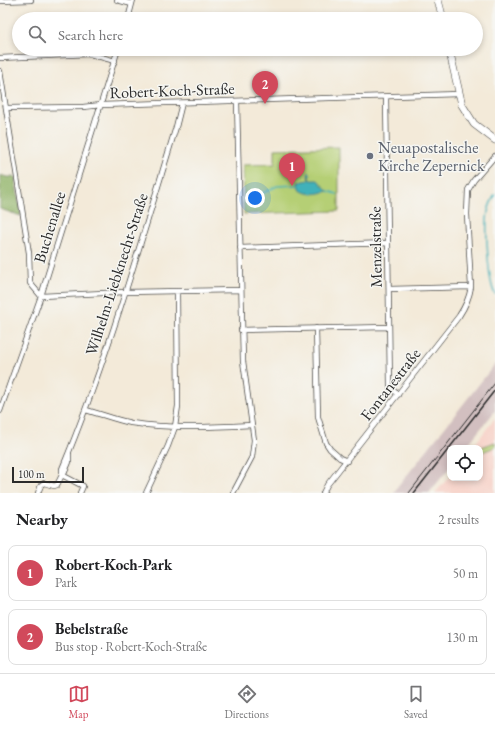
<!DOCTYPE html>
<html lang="en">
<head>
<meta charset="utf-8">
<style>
	body { margin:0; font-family:"EB Garamond",serif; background:#f6f6f6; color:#202124 }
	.controls { position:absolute; right:12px; bottom:12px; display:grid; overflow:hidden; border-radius:8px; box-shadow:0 2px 6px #0003 }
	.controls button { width:36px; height:36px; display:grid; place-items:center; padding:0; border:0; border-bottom:1px solid #e0e0e0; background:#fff; color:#202124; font:20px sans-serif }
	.scale { position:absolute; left:12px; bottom:10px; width:72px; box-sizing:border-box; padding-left:4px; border:2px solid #2b2b2b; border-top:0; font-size:11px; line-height:14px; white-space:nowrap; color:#2b2b2b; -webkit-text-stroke:3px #f6f6f2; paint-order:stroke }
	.you { position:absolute; left:255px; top:198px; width:14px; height:14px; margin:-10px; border:3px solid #fff; border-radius:50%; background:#1a73e8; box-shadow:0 0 0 6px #1a73e833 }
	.badge { display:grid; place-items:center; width:26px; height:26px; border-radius:50%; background:#d1495b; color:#fff; font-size:13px; font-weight:700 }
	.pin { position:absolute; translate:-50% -33px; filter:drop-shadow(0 1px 2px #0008) }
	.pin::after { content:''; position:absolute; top:21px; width:14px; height:12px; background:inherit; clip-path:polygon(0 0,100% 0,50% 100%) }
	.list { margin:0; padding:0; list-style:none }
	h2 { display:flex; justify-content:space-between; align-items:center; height:52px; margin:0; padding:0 16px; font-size:17px }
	h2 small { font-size:13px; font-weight:400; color:#757577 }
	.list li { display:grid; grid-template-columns:26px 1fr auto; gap:12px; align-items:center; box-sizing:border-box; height:56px; margin:0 8px 8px; padding:0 8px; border:1px solid #e0e0e0; border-radius:8px }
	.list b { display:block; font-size:15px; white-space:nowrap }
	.list p { margin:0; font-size:13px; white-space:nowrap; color:#757577 }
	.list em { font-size:13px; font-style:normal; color:#757577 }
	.icon { flex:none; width:22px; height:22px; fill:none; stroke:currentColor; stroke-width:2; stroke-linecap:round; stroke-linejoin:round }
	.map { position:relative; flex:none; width:495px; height:493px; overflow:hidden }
	.search { position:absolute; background:#fff; box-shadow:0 2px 6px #0003; left:12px; right:12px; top:12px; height:44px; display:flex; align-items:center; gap:10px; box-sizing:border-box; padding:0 14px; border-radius:22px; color:#757577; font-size:15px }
	.sheet { height:180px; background:#fff }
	nav { display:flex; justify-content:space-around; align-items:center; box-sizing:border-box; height:56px; border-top:1px solid #e0e0e0; background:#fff; font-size:11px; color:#757577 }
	nav a { display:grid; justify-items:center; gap:2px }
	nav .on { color:#d1495b }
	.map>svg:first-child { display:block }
	.built { fill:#f7d1c7 }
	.industrial { fill:#d2bfc0 }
	.green { fill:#b5cf75; stroke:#707d50 }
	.forest { fill:#90b266; stroke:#5e6e48 }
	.water { fill:#41b1ba; stroke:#366e72 }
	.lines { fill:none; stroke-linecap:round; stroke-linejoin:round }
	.stream { stroke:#41b1ba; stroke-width:1.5 }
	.street-casing { stroke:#494845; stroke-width:6 }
	.secondary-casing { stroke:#494845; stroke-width:8 }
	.street { stroke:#fff; stroke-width:4.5 }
	.secondary { stroke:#fff; stroke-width:7 }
	.tram { stroke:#2b2b2b; stroke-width:1 }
	.rail { stroke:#2b2b2b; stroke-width:1.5 }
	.worship-dot { fill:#6b7280; stroke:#f6f6f2; stroke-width:1.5 }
	.labels { text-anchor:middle; stroke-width:3; stroke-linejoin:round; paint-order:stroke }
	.street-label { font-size:16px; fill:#2b2b2b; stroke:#f6f6f2 }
	.worship-label { font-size:16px; fill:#5b616d; stroke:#f6f6f2; text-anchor:start }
</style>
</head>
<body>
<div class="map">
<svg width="495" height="493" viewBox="0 0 495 493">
	<rect width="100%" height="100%" fill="#f6f6f2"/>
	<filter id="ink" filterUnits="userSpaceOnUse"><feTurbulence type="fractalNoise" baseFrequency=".025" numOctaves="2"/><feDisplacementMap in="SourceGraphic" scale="8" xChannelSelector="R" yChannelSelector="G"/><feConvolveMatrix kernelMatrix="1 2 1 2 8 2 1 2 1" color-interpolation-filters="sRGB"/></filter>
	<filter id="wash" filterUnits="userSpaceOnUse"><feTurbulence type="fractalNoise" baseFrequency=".012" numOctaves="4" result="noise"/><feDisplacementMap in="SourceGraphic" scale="16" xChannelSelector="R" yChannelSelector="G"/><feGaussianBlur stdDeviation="0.9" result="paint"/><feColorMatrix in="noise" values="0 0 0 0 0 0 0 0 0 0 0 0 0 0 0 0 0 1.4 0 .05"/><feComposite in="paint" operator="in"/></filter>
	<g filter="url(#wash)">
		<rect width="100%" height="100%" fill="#f3ead9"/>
		<path class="built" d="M495 418V493H435L450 476V478H480V448H472Z"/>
		<path class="industrial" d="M495 364V411L465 448H450V467L429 493H393Z"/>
		<path class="green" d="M339 147V211L244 214 243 165 275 164V149Z
			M495 442V447L480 453V448H479Z"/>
		<path class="forest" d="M0 175 7 177H15L21 216 0 209Z"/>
		<path class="water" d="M309 172 311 174 309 177 310 180H318L328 191C318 194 307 196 299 189L298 182 309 180 308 175Z"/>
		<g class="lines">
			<path class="stream" d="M328 191 337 194
				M254 195 263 193 277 186 298 185
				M495 195C492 200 489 206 488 212 485 226 488 283 495 294"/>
		</g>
	</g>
	<g filter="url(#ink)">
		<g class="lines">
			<g class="street-casing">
				<path id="street" d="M117 0 132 4
					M0 1 31 0
					M128 19 133 0
					M0 58 90 54 115 61
					M0 71 29 253 30 283 41 296 125 292 240 290
					M386 97 390 387 398 395
					M6 108 83 107 101 105 459 94
					M240 248 388 243
					M389 289 471 287
					M316 328 318 417 326 443 330 449 340 458 347 461
					M241 330 389 327
					M86 410C101 414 116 420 131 423 171 429 212 427 252 425
					M0 411 41 296 118 49
					M62 475V469C108 358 141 241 176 127L182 103
					M62 475 83 486 80 493
					M38 493 41 485 44 483 54 486 57 485 62 475 64 474 69 462V454
					M146 493 168 446 175 427 178 406 177 292
					M233 493 252 457 254 440 243 361 237 101
					M323 493 327 485 459 316C465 307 469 299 471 287L467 214 468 190 474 180 495 156"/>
			</g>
			<g class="secondary-casing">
				<path id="secondary" d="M438 0 443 19
					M449 49 462 105 474 124 495 140"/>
			</g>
			<use href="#street" class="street"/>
			<use href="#secondary" class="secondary"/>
			<path class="tram" d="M409 493 495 383"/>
			<path class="rail" d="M414 493 495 390"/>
		</g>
	</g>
	<circle class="worship-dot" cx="370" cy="156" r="4"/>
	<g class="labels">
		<g class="street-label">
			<text transform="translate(172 90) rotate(-2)" y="6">Robert-Koch-Straße</text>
			<text transform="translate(49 227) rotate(-73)" y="6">Buchenallee</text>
			<text transform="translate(375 247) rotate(-91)" y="6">Menzelstraße</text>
			<text transform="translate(116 274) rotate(-72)" y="6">Wilhelm-Liebknecht-Straße</text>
			<text transform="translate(390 384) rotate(-52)" y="6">Fontanestraße</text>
		</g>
		<g class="worship-label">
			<text x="378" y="153">Neuapostalische<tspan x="378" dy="18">Kirche Zepernick</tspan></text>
		</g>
	</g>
</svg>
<div class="controls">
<button><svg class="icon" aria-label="locate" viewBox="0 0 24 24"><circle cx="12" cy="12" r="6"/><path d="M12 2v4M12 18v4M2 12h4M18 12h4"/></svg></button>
</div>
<div class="scale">100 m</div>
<div class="you"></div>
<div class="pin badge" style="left:292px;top:186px">1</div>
<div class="pin badge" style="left:265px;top:104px">2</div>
<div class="search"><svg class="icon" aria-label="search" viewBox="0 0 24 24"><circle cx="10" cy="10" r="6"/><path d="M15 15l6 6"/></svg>Search here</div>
</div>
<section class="sheet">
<h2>Nearby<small>2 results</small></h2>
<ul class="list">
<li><span class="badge">1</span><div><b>Robert-Koch-Park</b><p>Park</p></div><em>50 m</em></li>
<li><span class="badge">2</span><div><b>Bebelstraße</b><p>Bus stop · Robert-Koch-Straße</p></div><em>130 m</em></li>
</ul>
</section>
<nav>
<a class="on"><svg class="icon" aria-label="map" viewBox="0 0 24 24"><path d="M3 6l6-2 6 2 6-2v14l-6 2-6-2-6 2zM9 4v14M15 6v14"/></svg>Map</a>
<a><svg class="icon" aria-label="directions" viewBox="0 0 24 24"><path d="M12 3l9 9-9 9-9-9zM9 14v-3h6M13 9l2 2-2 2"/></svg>Directions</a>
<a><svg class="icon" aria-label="saved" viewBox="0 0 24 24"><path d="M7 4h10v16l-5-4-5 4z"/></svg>Saved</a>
</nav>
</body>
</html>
